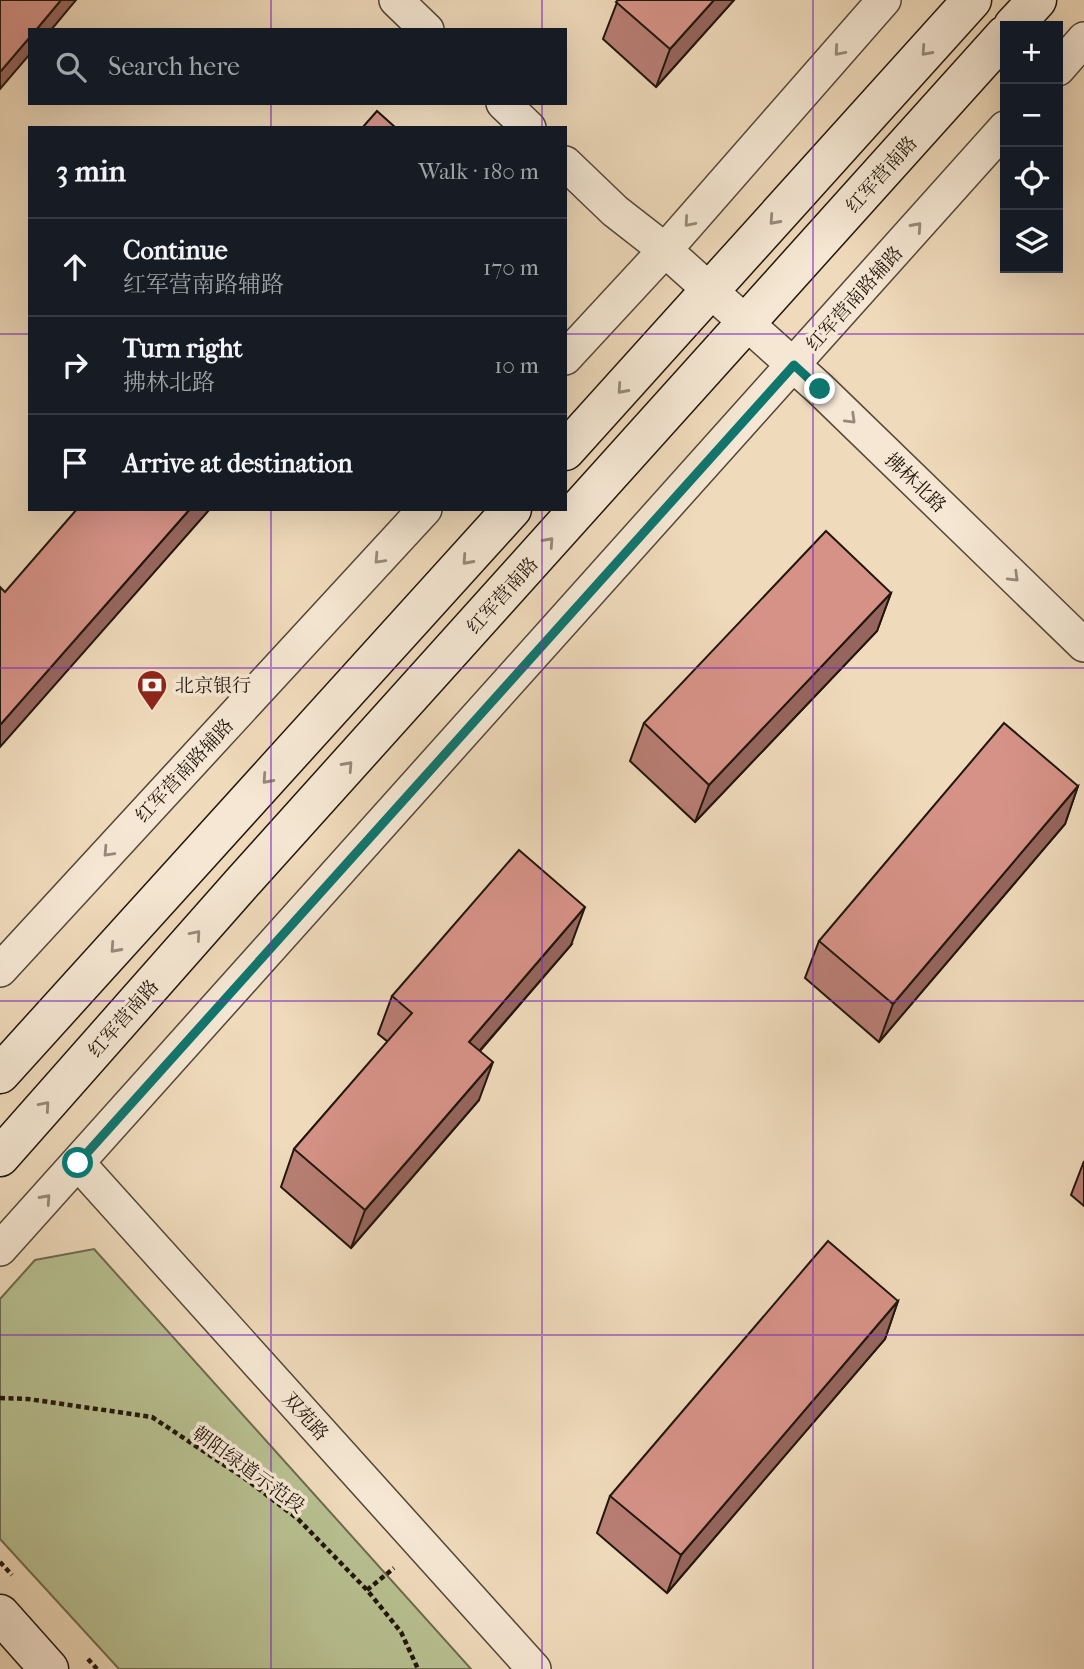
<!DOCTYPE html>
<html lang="en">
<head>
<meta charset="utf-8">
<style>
	body { margin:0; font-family:"IM FELL French Canon","Noto Serif SC",serif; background:#242831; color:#f1f3f6 }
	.controls { position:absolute; right:21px; top:21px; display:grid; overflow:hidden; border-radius:0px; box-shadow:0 7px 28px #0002 }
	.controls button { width:63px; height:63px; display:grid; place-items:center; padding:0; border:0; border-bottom:2px solid #363941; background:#171b24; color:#f1f3f6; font:35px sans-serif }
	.stop { position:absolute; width:21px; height:21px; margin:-16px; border:5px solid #0f766e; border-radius:50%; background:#fff }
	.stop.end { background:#0f766e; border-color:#fff; box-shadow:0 2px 7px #0008 }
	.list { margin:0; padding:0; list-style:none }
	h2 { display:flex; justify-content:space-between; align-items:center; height:91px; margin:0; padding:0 28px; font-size:30px }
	h2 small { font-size:23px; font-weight:400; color:#9ea1a6 }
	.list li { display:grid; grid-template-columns:46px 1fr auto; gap:21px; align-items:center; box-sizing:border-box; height:98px; padding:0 28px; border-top:2px solid #363941 }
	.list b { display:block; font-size:26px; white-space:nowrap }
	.list p { margin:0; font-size:23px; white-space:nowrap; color:#9ea1a6 }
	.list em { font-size:23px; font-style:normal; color:#9ea1a6 }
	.icon { flex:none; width:38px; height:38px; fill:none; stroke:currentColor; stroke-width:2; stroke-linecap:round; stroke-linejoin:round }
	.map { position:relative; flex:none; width:1084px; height:1669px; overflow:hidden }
	.search { position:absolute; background:#171b24; box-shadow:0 7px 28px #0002; left:28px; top:28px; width:539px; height:77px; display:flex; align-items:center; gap:18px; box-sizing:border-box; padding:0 24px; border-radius:0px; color:#9ea1a6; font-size:26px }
	.panel { position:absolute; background:#171b24; box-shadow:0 7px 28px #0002; left:28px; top:126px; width:539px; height:385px; border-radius:0px }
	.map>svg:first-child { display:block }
	.green { fill:#b8c091; stroke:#6c6b4e; stroke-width:2 }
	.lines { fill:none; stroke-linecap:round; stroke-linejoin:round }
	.street-casing { stroke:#544738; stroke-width:36 }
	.secondary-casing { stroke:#21160c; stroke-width:41 }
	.path { stroke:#21160c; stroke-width:4.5; stroke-dasharray:5 3.5; stroke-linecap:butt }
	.street { stroke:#f5e7d3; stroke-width:33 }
	.secondary { stroke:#f5e7d3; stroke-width:38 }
	.wall { fill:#b87e74; stroke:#21160c; stroke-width:2 }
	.shaded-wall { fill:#96665e; stroke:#21160c; stroke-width:2 }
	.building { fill:#d69287; stroke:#21160c; stroke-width:2 }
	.oneway { stroke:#968979 }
	.route { stroke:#0f766e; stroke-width:9 }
	.grid { fill:none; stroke:#7b2cbf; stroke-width:2; stroke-opacity:0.55 }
	.labels { text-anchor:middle; stroke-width:7; stroke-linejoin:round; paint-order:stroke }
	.street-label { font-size:19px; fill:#21160c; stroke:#f5e7d3 }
	.poi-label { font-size:19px; fill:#21160c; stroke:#f5e7d3; text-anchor:start }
</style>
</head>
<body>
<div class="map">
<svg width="1084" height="1669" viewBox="0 0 1084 1669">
	<rect width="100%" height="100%" fill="#efdabb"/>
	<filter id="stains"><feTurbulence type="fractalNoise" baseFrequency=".00286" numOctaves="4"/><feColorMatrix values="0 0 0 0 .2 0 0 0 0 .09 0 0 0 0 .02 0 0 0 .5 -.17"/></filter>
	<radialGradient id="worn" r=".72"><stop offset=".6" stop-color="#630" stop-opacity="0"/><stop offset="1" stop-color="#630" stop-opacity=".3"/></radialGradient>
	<path class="green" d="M94 1249 471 1669H119L0 1539V1299L35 1260Z"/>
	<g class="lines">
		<g class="street-casing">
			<path id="street" d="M396 0 427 30
				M1058 69 1084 39
				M503 103 529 128
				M565 163 615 211 665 250 820 389 1084 645
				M565 358 665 250 884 0
				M0 970 425 509
				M78 1163 534 1669
				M0 1249 1005 128"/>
		</g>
		<g class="secondary-casing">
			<path id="secondary" d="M1013 26 1037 0
				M565 451 972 0
				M0 1074 512 509
				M0 1157 241 884 1005 35
				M0 1614 49 1669"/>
		</g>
		<path class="path" d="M0 1398 28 1399 152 1417 247 1480 298 1519 367 1590 401 1632 418 1669
			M0 1562 12 1575
			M367 1590 394 1568
			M88 1659 97 1669"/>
		<use href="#street" class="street"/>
		<use href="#secondary" class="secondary"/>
	</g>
	<path class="wall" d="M618 0H734L656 87 603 39Z
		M891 593 877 631 695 822 630 761 644 723Z
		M1078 786 1065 824 879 1042 805 978 819 941Z
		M571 945 480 1051 479 1100 351 1248 281 1187 294 1149 388 1042 378 1034 392 996Z
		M1084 1161V1206L1071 1195Z
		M898 1301 885 1339 667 1593 597 1533 610 1496Z"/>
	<path class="shaded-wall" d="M61 0H76L51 30H36Z
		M714 0H734L656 87 670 49Z
		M30 37V54L0 89V72Z
		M190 509H210L0 747V725Z
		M891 593 877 631 695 822 709 785Z
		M1078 786 1065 824 879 1042 893 1004Z
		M585 907 571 945 455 1079 469 1042Z
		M493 1062 479 1100 351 1248 365 1210Z
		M898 1301 885 1339 667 1593 681 1555Z"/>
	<path class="building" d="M0 0H61L36 30H30V37L0 72Z
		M618 0H714L670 49 616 2Z
		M377 111 396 128H362Z
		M77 509H190L0 725V587L5 592Z
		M826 531 891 593 709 785 644 723Z
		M1004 723 1078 786 893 1004 819 941Z
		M519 850 585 907 469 1042 493 1062 365 1210 294 1149 412 1013 392 996Z
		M828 1241 898 1301 681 1555 610 1496Z"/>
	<defs><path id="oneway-chevron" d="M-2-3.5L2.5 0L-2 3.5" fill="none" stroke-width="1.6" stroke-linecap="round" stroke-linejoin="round" transform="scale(1.75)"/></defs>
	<g class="oneway">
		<use href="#oneway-chevron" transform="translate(839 51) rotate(131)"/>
		<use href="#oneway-chevron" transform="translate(926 51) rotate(132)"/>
		<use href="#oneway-chevron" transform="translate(774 220) rotate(132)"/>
		<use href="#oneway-chevron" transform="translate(689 222) rotate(131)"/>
		<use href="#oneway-chevron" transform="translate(917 227) rotate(-48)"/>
		<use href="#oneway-chevron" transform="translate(622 389) rotate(132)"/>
		<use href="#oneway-chevron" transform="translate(851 419) rotate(44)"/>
		<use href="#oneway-chevron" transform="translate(549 542) rotate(-48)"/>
		<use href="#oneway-chevron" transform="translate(379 559) rotate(133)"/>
		<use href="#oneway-chevron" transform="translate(467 560) rotate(132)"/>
		<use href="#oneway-chevron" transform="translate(1014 577) rotate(44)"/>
		<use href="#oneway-chevron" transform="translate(348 766) rotate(-48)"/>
		<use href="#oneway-chevron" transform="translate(267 779) rotate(132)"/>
		<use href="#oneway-chevron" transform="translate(108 852) rotate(133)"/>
		<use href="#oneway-chevron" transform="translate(196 935) rotate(-49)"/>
		<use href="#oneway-chevron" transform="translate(115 948) rotate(132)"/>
		<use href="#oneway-chevron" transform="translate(45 1106) rotate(-49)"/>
		<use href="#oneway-chevron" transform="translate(46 1199) rotate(-48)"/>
	</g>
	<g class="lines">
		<path class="route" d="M78 1163 794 365 820 389"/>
	</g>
	<path class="grid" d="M271 0V30M542 0V30M813 0V1669M271 103V128M542 103V128M0 334H30M565 334H1084M271 509V1669M542 509V1669M0 668H1084M0 1001H1084M0 1335H1084"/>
	<defs>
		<g id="bank-pin" transform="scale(1.575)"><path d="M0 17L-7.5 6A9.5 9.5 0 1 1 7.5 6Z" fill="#8f2418" stroke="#f5e7d3"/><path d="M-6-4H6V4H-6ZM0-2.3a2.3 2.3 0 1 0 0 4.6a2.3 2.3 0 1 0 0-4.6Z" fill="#fff"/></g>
	</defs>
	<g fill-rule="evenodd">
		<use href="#bank-pin" x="152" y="685"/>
	</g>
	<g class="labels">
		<g class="street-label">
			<text transform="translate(881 174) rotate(-48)" y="7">红军营南路</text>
			<text transform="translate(854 298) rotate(-48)" y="7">红军营南路辅路</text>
			<text transform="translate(916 482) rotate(44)" y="7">拂林北路</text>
			<text transform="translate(502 595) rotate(-48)" y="7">红军营南路</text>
			<text transform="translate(184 770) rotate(-47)" y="7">红军营南路辅路</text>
			<text transform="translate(123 1018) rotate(-49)" y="7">红军营南路</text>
			<text transform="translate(306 1416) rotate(48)" y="7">双苑路</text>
			<text transform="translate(249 1469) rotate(36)" y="7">朝阳绿道示范段</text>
		</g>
		<g class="poi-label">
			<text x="175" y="692">北京银行</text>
		</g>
	</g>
	<rect width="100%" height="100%" filter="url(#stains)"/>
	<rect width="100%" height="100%" fill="url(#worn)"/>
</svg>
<div class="controls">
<button>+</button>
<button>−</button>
<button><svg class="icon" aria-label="locate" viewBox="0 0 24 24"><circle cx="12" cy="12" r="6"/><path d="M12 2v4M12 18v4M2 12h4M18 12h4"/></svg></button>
<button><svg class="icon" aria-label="layers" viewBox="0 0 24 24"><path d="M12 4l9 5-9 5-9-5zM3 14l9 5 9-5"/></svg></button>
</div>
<div class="stop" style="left:78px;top:1163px"></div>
<div class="stop end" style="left:820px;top:389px"></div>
<div class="search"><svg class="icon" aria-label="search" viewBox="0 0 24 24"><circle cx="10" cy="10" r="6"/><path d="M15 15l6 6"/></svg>Search here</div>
<section class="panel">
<h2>3 min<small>Walk · 180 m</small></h2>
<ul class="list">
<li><svg class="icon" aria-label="ahead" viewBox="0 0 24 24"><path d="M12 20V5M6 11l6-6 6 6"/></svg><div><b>Continue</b><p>红军营南路辅路</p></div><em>170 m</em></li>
<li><svg class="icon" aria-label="right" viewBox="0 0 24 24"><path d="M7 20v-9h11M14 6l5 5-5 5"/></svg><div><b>Turn right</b><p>拂林北路</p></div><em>10 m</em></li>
<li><svg class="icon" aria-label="arrive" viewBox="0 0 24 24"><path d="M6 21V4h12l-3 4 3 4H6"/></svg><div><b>Arrive at destination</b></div></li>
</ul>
</section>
</div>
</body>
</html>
